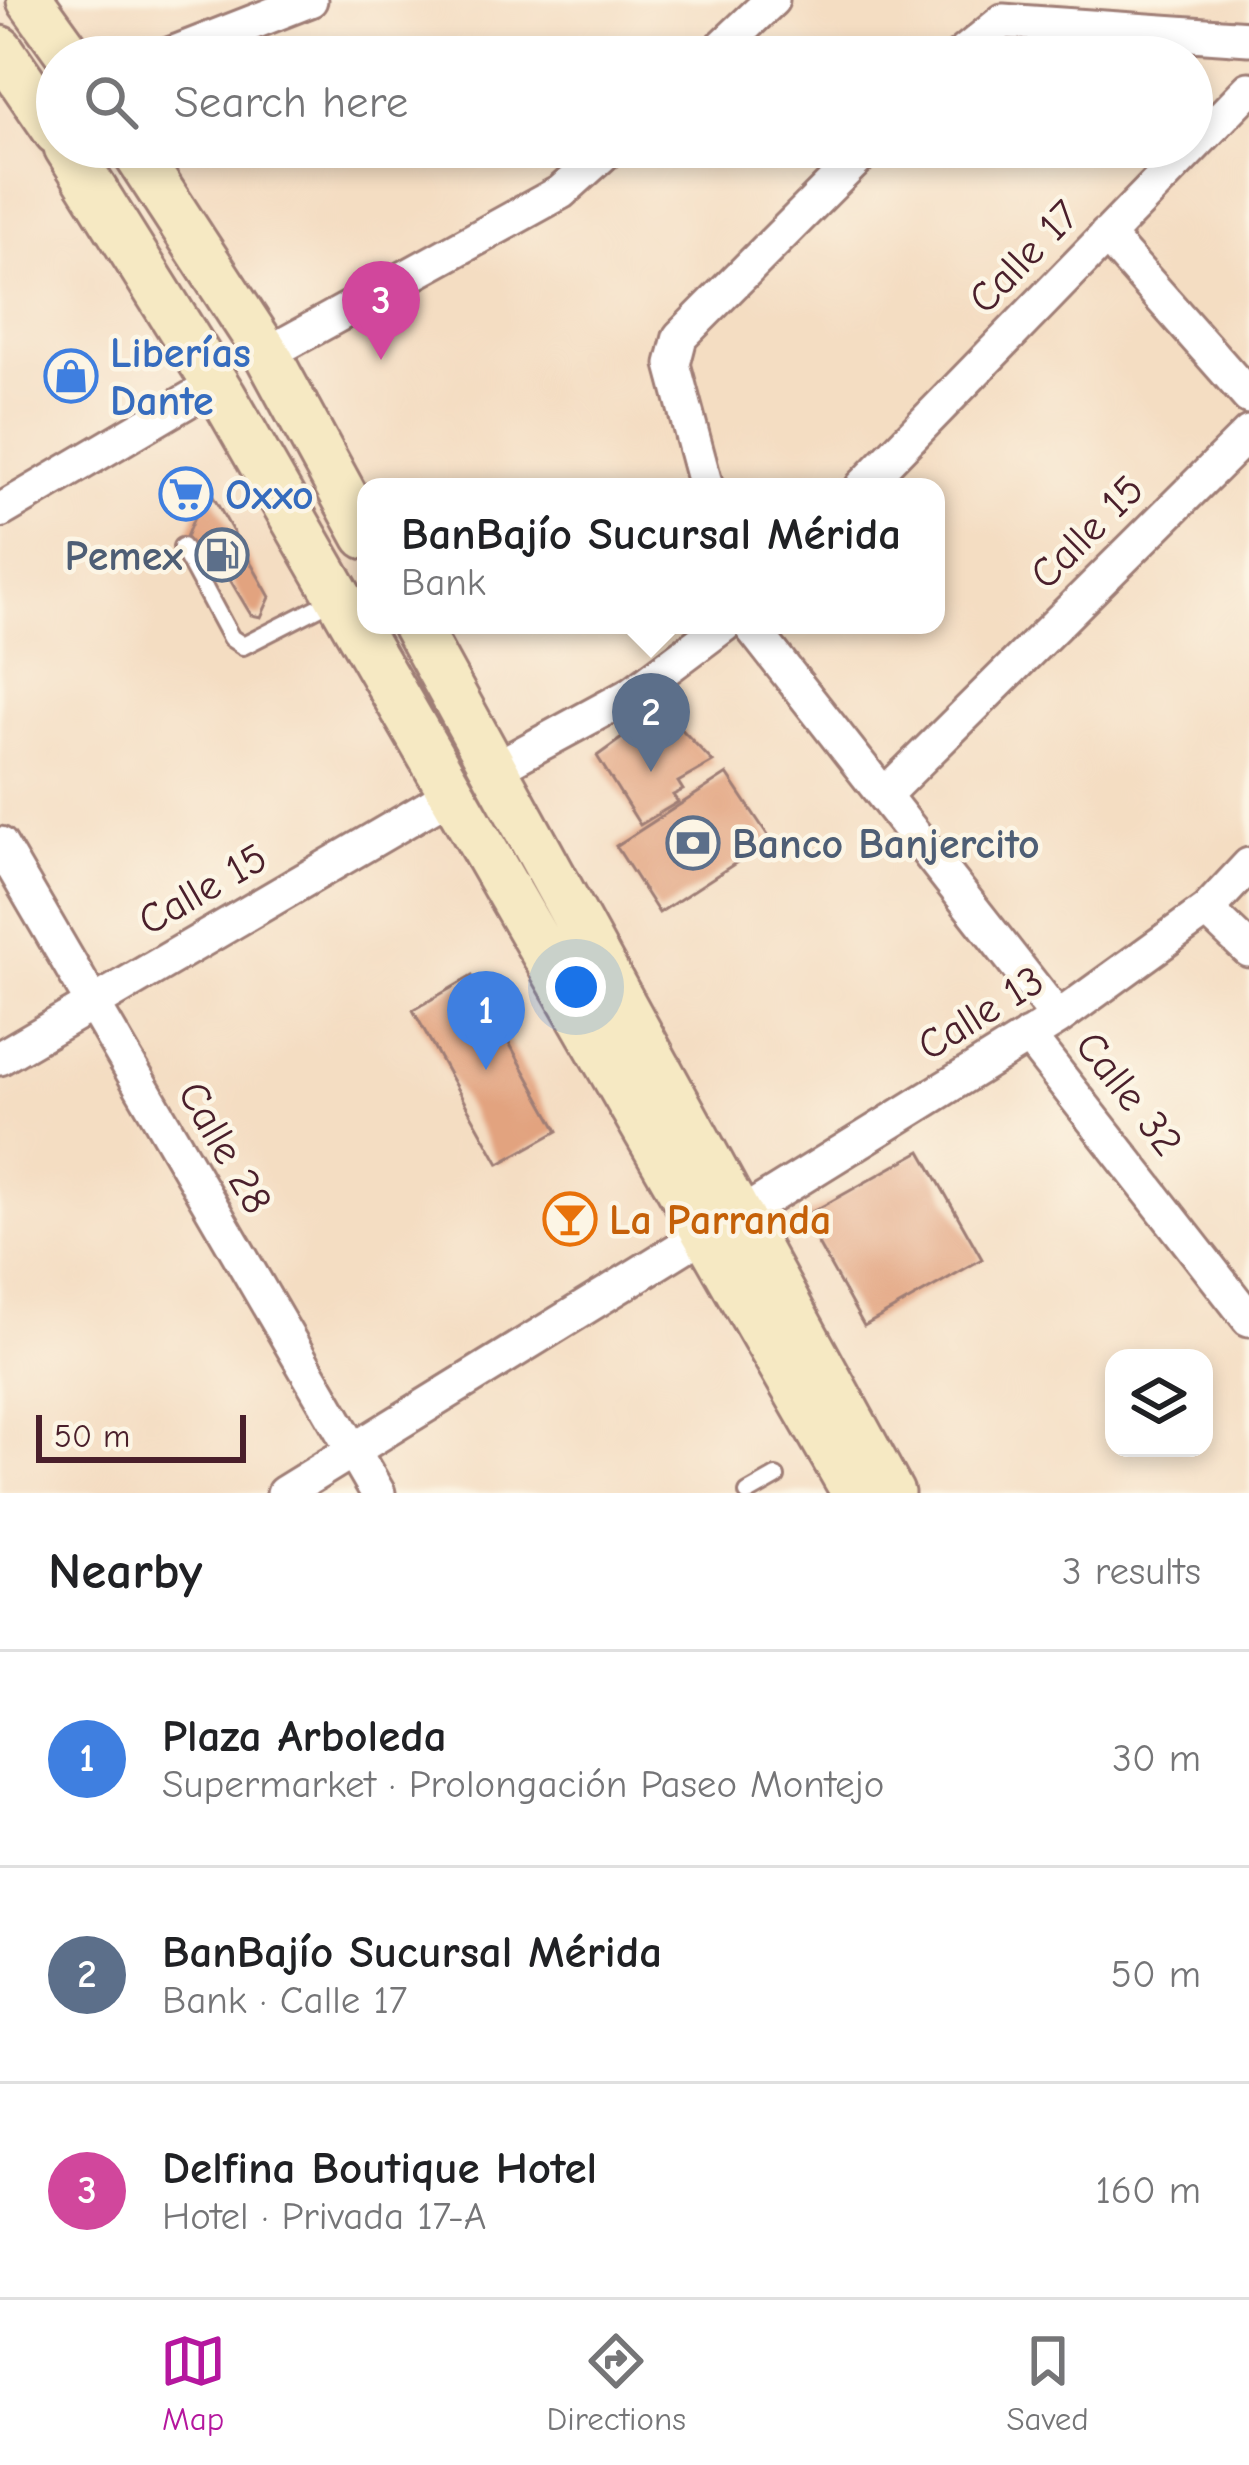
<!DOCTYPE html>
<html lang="en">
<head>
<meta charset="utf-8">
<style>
	body { margin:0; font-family:"Comic Neue",sans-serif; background:#f6f6f6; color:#202124 }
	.controls { position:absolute; right:36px; bottom:36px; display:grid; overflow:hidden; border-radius:24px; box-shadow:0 6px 18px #0003 }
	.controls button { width:108px; height:108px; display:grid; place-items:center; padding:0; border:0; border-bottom:3px solid #e0e0e0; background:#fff; color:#202124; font:60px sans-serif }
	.scale { position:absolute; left:36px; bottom:30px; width:210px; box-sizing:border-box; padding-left:12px; border:6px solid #4a1f2b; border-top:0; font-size:33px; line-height:42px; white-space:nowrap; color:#4a1f2b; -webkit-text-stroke:9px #fcf5e5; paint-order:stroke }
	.you { position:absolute; left:576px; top:987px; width:42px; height:42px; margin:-30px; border:9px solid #fff; border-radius:50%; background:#1a73e8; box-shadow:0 0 0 18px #1a73e833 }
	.badge { display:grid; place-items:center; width:78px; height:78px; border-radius:50%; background:#b5179e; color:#fff; font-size:39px; font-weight:700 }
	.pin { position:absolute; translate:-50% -99px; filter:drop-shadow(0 3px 6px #0008) }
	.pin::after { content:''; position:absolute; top:63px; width:42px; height:36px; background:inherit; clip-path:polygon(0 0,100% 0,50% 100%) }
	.popup { position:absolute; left:357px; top:478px; width:588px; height:156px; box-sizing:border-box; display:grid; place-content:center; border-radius:24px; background:#fff; filter:drop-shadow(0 3px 9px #0005); font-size:39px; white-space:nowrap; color:#757577 }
	.popup b { font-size:45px; color:#202124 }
	.popup::after { content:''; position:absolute; left:50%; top:100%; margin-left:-24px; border:24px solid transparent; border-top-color:#fff }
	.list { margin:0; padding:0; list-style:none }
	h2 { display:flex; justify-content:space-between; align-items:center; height:156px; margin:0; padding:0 48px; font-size:51px }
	h2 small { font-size:39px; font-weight:400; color:#757577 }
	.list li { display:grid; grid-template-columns:78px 1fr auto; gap:36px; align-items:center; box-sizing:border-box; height:216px; padding:0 48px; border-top:3px solid #e0e0e0 }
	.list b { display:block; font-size:45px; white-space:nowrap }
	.list p { margin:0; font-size:39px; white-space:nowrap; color:#757577 }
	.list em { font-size:39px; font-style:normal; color:#757577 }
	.icon { flex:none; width:66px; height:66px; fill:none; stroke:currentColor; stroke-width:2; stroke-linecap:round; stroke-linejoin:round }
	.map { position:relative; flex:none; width:1249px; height:1493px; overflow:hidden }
	.search { position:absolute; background:#fff; box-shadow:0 6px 18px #0003; left:36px; right:36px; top:36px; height:132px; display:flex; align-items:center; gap:30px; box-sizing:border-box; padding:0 42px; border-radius:66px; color:#757577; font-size:45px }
	.sheet { height:804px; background:#fff }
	nav { display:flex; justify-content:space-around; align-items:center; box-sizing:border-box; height:168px; border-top:3px solid #e0e0e0; background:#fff; font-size:33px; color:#757577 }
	nav a { display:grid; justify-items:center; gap:6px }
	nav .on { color:#b5179e }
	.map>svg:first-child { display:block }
	.building { fill:#e2a37f }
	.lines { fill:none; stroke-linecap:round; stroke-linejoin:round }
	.lane-casing { stroke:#9f7e76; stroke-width:22 }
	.street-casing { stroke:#9f7e76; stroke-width:39 }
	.secondary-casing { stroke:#9f7e76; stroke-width:51 }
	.lane { stroke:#fff; stroke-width:16 }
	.street { stroke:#fff; stroke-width:33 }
	.secondary { stroke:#f6e9c3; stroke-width:45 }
	.labels { text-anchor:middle; stroke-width:9; stroke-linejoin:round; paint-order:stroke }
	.street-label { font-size:42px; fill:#4a1f2b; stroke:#fcf5e5 }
	.shop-label { font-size:42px; font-weight:bold; fill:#366cbe; stroke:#fcf5e5; text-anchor:start }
	.service-label { font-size:42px; font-weight:bold; fill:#4e5e75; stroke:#fcf5e5; text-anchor:end }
	.food-label { font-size:42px; font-weight:bold; fill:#c56008; stroke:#fcf5e5; text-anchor:start }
</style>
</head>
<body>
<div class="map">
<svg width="1249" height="1493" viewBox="0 0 1249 1493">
	<rect width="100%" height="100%" fill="#fcf5e5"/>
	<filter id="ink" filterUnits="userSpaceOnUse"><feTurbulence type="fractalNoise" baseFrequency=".00833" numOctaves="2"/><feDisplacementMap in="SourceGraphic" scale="24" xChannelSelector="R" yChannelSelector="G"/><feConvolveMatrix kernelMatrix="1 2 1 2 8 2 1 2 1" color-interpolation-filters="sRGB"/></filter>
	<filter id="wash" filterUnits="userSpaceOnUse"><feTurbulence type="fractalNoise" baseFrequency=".004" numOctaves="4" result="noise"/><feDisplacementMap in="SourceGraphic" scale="48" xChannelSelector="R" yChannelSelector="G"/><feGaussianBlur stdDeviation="2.7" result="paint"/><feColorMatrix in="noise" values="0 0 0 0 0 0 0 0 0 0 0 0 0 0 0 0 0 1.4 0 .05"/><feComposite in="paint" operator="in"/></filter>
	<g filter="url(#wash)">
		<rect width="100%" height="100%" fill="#f4ddc2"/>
		<g id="blocks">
			<path class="building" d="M207 486 270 597 261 617 251 615 226 573 209 575 186 537Z
				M662 709 713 762 678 782 683 790 673 795 678 802 640 825 597 756Z
				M727 774 771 840 659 913 616 846Z
				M472 976 558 1131 499 1164 413 1010Z
				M921 1151 982 1259 864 1326 803 1217Z"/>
		</g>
	</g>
	<g filter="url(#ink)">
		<use href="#blocks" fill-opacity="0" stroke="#9f7e76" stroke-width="3"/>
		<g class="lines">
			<g class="lane-casing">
				<path id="lane" d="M182 547 231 638 243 646 337 598
					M748 1493 776 1477"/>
			</g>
			<g class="street-casing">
				<path id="street" d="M164 57 310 0
					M712 57 772 0
					M959 57 1003 21 1249 38
					M1106 235 1249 397
					M267 354 561 192 611 147
					M706 487 673 364 680 337 869 147
					M862 487 1249 89
					M0 511 216 384
					M750 625 1058 1018
					M494 769 632 694 724 625
					M885 794 1249 433
					M0 844 378 1493
					M1207 910 1249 950
					M1028 1036 1249 1319
					M0 1058 450 795
					M742 1214 1058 1018 1207 910 1249 865
					M284 1493 707 1232"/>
			</g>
			<g class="secondary-casing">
				<path id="secondary" d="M30 0 71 57
					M0 49 57 132
					M67 147 223 396 855 1493
					M132 147 267 354 366 536
					M415 625 891 1493"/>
			</g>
			<use href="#lane" class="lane"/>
			<use href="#street" class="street"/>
			<use href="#secondary" class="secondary"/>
		</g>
	</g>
	<defs>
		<g id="shop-ring" transform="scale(2.7)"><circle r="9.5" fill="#fcf5e5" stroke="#3f7fe0" stroke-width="1.5"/><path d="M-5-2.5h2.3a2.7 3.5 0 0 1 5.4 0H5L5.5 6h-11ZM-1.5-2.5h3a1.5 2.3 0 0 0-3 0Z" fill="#3f7fe0"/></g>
		<g id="supermarket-ring" transform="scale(2.7)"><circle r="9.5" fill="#fcf5e5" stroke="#3f7fe0" stroke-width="1.5"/><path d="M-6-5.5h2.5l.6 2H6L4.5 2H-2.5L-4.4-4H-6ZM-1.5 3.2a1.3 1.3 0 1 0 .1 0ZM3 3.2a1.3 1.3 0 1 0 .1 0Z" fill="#3f7fe0"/></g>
		<g id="fuel-ring" transform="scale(2.7)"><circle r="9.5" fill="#fcf5e5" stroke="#5c6f8a" stroke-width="1.5"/><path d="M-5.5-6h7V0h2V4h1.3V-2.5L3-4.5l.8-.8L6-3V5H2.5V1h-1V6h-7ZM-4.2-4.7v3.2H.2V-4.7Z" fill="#5c6f8a"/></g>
		<g id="bank-ring" transform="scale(2.7)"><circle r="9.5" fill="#fcf5e5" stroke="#5c6f8a" stroke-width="1.5"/><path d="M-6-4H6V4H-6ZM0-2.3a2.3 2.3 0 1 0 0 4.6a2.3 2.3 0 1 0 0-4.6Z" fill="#5c6f8a"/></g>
		<g id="bar-ring" transform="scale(2.7)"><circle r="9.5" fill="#fcf5e5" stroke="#e8710a" stroke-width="1.5"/><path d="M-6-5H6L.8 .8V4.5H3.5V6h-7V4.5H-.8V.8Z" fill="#e8710a"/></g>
	</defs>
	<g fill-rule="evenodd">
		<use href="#shop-ring" x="71" y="376"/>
		<use href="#supermarket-ring" x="186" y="494"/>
		<use href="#fuel-ring" x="222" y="555"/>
		<use href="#bank-ring" x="693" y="843"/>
		<use href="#bar-ring" x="570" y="1219"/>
	</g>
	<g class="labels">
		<g class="street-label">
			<text transform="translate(1023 256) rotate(-46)" y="15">Calle 17</text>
			<text transform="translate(1086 531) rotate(-45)" y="15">Calle 15</text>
			<text transform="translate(202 888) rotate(-30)" y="15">Calle 15</text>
			<text transform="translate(980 1012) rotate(-32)" y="15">Calle 13</text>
			<text transform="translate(1130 1093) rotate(52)" y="15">Calle 32</text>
			<text transform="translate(226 1147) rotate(60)" y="15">Calle 28</text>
		</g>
		<g class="shop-label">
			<text x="110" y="367">Liberías<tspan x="110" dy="48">Dante</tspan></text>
			<text x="225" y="509">Oxxo</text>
		</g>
		<g class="service-label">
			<text x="183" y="570">Pemex</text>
			<text x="732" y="858" text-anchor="start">Banco Banjercito</text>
		</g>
		<g class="food-label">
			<text x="609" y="1234">La Parranda</text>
		</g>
	</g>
</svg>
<div class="controls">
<button><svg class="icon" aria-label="layers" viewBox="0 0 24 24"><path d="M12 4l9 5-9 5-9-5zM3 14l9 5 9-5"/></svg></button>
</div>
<div class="scale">50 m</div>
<div class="you"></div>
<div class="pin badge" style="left:486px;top:1070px;background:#3f7fe0">1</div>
<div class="pin badge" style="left:651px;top:772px;background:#5c6f8a">2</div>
<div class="popup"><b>BanBajío Sucursal Mérida</b>Bank</div>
<div class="pin badge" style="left:381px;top:360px;background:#d1479c">3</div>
<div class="search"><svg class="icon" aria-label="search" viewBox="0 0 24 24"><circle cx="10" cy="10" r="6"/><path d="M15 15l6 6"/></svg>Search here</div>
</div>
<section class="sheet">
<h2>Nearby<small>3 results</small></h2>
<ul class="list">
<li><span class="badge" style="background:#3f7fe0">1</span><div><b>Plaza Arboleda</b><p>Supermarket · Prolongación Paseo Montejo</p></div><em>30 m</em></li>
<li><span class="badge" style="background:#5c6f8a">2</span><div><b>BanBajío Sucursal Mérida</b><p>Bank · Calle 17</p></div><em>50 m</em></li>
<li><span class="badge" style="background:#d1479c">3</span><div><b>Delfina Boutique Hotel</b><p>Hotel · Privada 17-A</p></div><em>160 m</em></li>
</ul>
</section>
<nav>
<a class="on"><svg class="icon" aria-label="map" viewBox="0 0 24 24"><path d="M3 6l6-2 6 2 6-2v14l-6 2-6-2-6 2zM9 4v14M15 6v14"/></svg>Map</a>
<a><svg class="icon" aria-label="directions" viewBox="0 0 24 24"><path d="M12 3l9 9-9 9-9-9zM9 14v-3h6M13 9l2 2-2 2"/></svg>Directions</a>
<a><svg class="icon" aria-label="saved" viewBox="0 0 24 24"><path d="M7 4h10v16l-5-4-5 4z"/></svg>Saved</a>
</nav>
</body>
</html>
